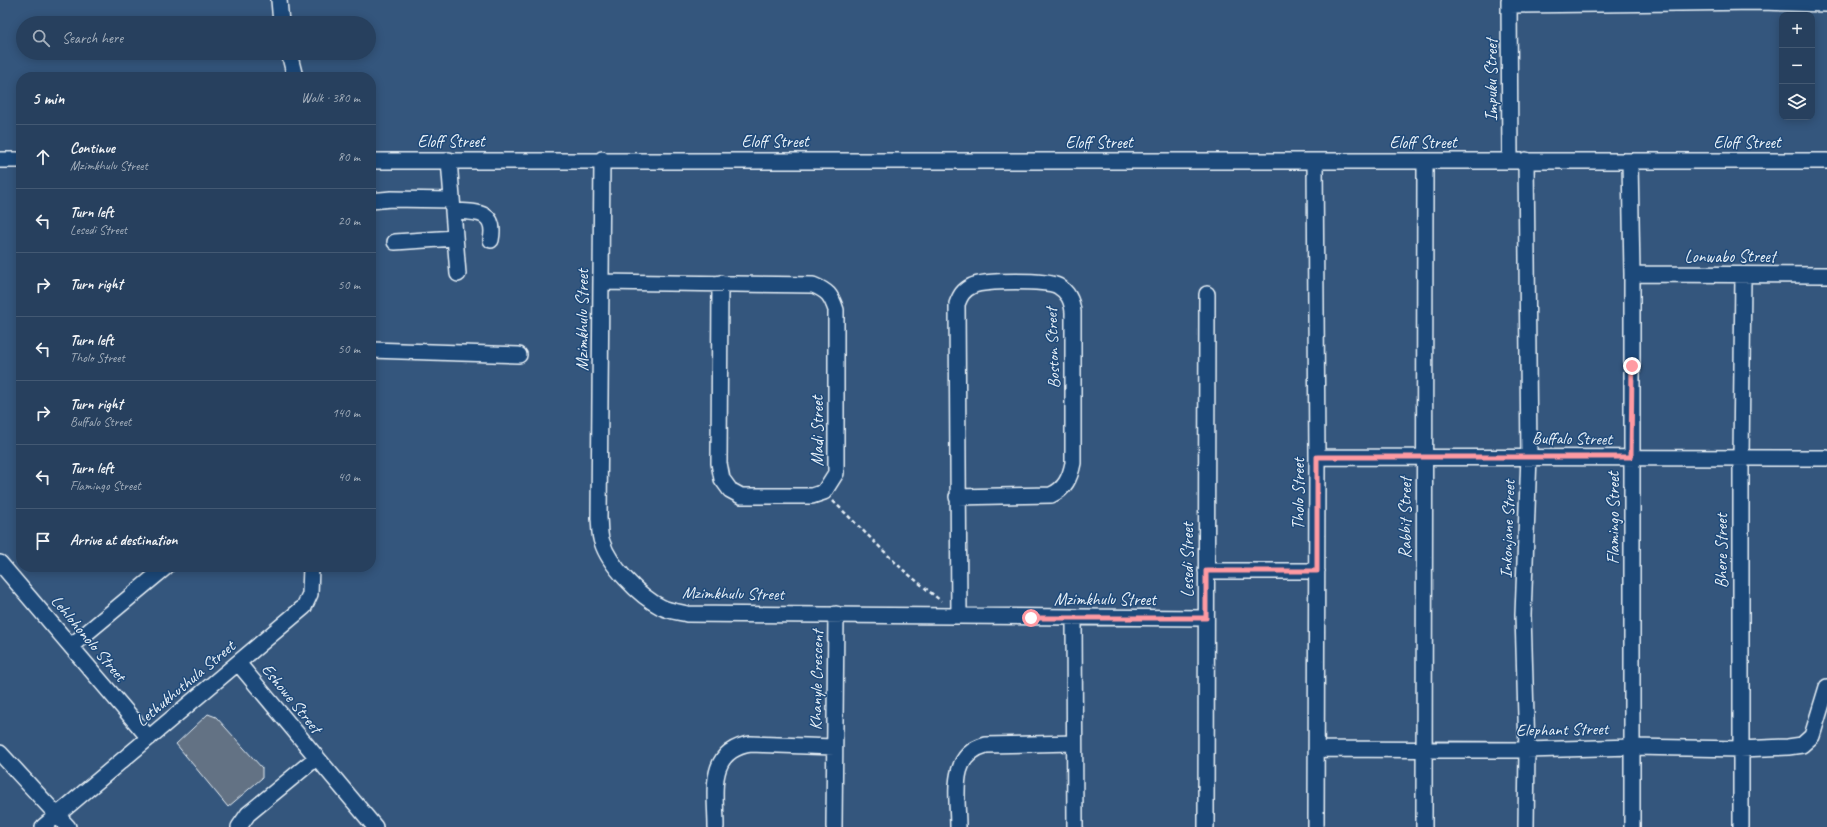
<!DOCTYPE html>
<html lang="en">
<head>
<meta charset="utf-8">
<style>
	body { margin:0; font-family:Caveat,sans-serif; background:#334b67; color:#f1f3f6 }
	.controls { position:absolute; right:12px; top:12px; display:grid; overflow:hidden; border-radius:8px; box-shadow:0 2px 10px #0003 }
	.controls button { width:36px; height:36px; display:grid; place-items:center; padding:0; border:0; border-bottom:1px solid #435973; background:#27405e; color:#f1f3f6; font:20px sans-serif }
	.stop { position:absolute; width:12px; height:12px; margin:-9px; border:3px solid #ff9aa2; border-radius:50%; background:#fff }
	.stop.end { background:#ff9aa2; border-color:#fff; box-shadow:0 1px 4px #0008 }
	.list { margin:0; padding:0; list-style:none }
	h2 { display:flex; justify-content:space-between; align-items:center; height:52px; margin:0; padding:0 16px; font-size:17px }
	h2 small { font-size:13px; font-weight:400; color:#a4afbc }
	.list li { display:grid; grid-template-columns:26px 1fr auto; gap:12px; align-items:center; box-sizing:border-box; height:64px; padding:0 16px; border-top:1px solid #435973 }
	.list b { display:block; font-size:15px; white-space:nowrap }
	.list p { margin:0; font-size:13px; white-space:nowrap; color:#a4afbc }
	.list em { font-size:13px; font-style:normal; color:#a4afbc }
	.icon { flex:none; width:22px; height:22px; fill:none; stroke:currentColor; stroke-width:2; stroke-linecap:round; stroke-linejoin:round }
	.map { position:relative; flex:none; width:1827px; height:827px; overflow:hidden }
	.search { position:absolute; background:#27405e; box-shadow:0 2px 10px #0003; left:16px; top:16px; width:360px; height:44px; display:flex; align-items:center; gap:10px; box-sizing:border-box; padding:0 14px; border-radius:22px; color:#a4afbc; font-size:15px }
	.panel { position:absolute; background:#27405e; box-shadow:0 2px 10px #0003; left:16px; top:72px; width:360px; height:500px; border-radius:16px }
	.map>svg:first-child { display:block }
	.building { fill:#647284; stroke:#e8f1f8 }
	.lines { fill:none; stroke-linecap:round; stroke-linejoin:round }
	.minor-casing { stroke:#e8f1f8; stroke-width:18 }
	.path { stroke:#e8f1f8; stroke-width:2.5; stroke-dasharray:4 3; stroke-linecap:butt }
	.minor { stroke:#1f4a7a; stroke-width:15 }
	.route { stroke:#ff9aa2; stroke-width:5 }
	.labels { text-anchor:middle; stroke-width:3; stroke-linejoin:round; paint-order:stroke }
	.street-label { font-size:17px; fill:#e8f1f8; stroke:#1f4a7a }
</style>
</head>
<body>
<div class="map">
<svg width="1827" height="827" viewBox="0 0 1827 827">
	<rect width="100%" height="100%" fill="#34567d"/>
	<filter id="ink" filterUnits="userSpaceOnUse"><feTurbulence type="fractalNoise" baseFrequency=".025" numOctaves="2"/><feDisplacementMap in="SourceGraphic" scale="8" xChannelSelector="R" yChannelSelector="G"/><feConvolveMatrix kernelMatrix="1 2 1 2 8 2 1 2 1" color-interpolation-filters="sRGB"/></filter>
	<g filter="url(#ink)">
		<path class="building" d="M208 714 216 717 262 768V778L228 807 176 744Z"/>
		<g class="lines">
			<g class="minor-casing">
				<path id="minor" d="M279 0 281 23
					M1509 0 1510 161
					M1509 5 1760 2 1827 4
					M289 53 295 77
					M602 159 599 518C600 526 599 535 602 542 609 565 639 596 661 607 669 611 679 612 687 614L1206 618
					M0 160H21
					M449 160 458 274
					M1526 160 1529 456 1523 615 1527 750 1526 827
					M371 161H1827
					M1315 161 1317 457 1316 827
					M1630 161 1632 274V827
					M371 201 391 199 452 200
					M453 211C475 212 497 210 491 240
					M395 242 455 238
					M1632 274 1827 275
					M601 282 813 285C828 291 831 295 836 310V473L824 492 812 496H741L730 490 722 479 719 463 720 283
					M371 350 519 355
					M1317 457 1827 458
					M957 497 1051 495C1065 489 1070 478 1073 463V312C1072 300 1068 292 1058 286 1047 280 984 280 972 286 963 290 960 296 957 304L959 616
					M0 563 149 738
					M1206 571H1317
					M1074 618 1075 827
					M71 646 166 567
					M238 663 375 827
					M1316 749 1527 750 1633 747 1740 749 1788 747 1802 745 1812 736 1827 687
					M0 753 68 827
					M43 827 304 607 310 594 311 567
					M239 827 248 814 316 758
					M716 827C716 793 706 750 751 744L834 747
					M834 827 836 614
					M958 827C958 796 948 755 986 745L1074 743
					M1206 827 1207 294
					M1424 827 1425 162
					M1741 827V458L1743 276"/>
			</g>
			<path class="path" d="M833 501 902 569 941 601"/>
			<use href="#minor" class="minor"/>
		</g>
	</g>
	<g class="lines" filter="url(#ink)">
		<path class="route" d="M1031 618H1206V571H1317V457H1631L1632 366"/>
	</g>
	<g class="labels">
		<g class="street-label">
			<text transform="translate(1491 80) rotate(-90)" y="6">Impuku Street</text>
			<text x="451" y="147">Eloff Street</text>
			<text x="775" y="147">Eloff Street</text>
			<text x="1099" y="148">Eloff Street</text>
			<text x="1423" y="148">Eloff Street</text>
			<text x="1747" y="148">Eloff Street</text>
			<text x="1730" y="262">Lonwabo Street</text>
			<text transform="translate(582 320) rotate(-90)" y="6">Mzimkhulu Street</text>
			<text transform="translate(1052 348) rotate(-92)" y="6">Boston Street</text>
			<text transform="translate(817 431) rotate(-90)" y="6">Madi Street</text>
			<text transform="translate(1572 438) rotate(1)" y="6">Buffalo Street</text>
			<text transform="translate(1298 494) rotate(-90)" y="6">Tholo Street</text>
			<text transform="translate(1405 518) rotate(-90)" y="6">Rabbit Street</text>
			<text transform="translate(1613 518) rotate(-90)" y="6">Flamingo Street</text>
			<text transform="translate(1507 529) rotate(-88)" y="6">Inkonjane Street</text>
			<text transform="translate(1721 551) rotate(-90)" y="6">Bhere Street</text>
			<text transform="translate(1187 560) rotate(-90)" y="6">Lesedi Street</text>
			<text transform="translate(733 593) rotate(1)" y="6">Mzimkhulu Street</text>
			<text x="1105" y="605">Mzimkhulu Street</text>
			<text transform="translate(89 638) rotate(50)" y="6">Lehlohonolo Street</text>
			<text transform="translate(816 680) rotate(-89)" y="6">Khanyle Crescent</text>
			<text transform="translate(185 683) rotate(-40)" y="6">Lethukhuthula Street</text>
			<text transform="translate(292 698) rotate(51)" y="6">Eshowe Street</text>
			<text transform="translate(1562 729) rotate(-1)" y="6">Elephant Street</text>
		</g>
	</g>
</svg>
<div class="controls">
<button>+</button>
<button>−</button>
<button><svg class="icon" aria-label="layers" viewBox="0 0 24 24"><path d="M12 4l9 5-9 5-9-5zM3 14l9 5 9-5"/></svg></button>
</div>
<div class="stop" style="left:1031px;top:618px"></div>
<div class="stop end" style="left:1632px;top:366px"></div>
<div class="search"><svg class="icon" aria-label="search" viewBox="0 0 24 24"><circle cx="10" cy="10" r="6"/><path d="M15 15l6 6"/></svg>Search here</div>
<section class="panel">
<h2>5 min<small>Walk · 380 m</small></h2>
<ul class="list">
<li><svg class="icon" aria-label="ahead" viewBox="0 0 24 24"><path d="M12 20V5M6 11l6-6 6 6"/></svg><div><b>Continue</b><p>Mzimkhulu Street</p></div><em>80 m</em></li>
<li><svg class="icon" aria-label="left" viewBox="0 0 24 24"><path d="M17 20v-9H6M10 6l-5 5 5 5"/></svg><div><b>Turn left</b><p>Lesedi Street</p></div><em>20 m</em></li>
<li><svg class="icon" aria-label="right" viewBox="0 0 24 24"><path d="M7 20v-9h11M14 6l5 5-5 5"/></svg><div><b>Turn right</b></div><em>50 m</em></li>
<li><svg class="icon" aria-label="left" viewBox="0 0 24 24"><path d="M17 20v-9H6M10 6l-5 5 5 5"/></svg><div><b>Turn left</b><p>Tholo Street</p></div><em>50 m</em></li>
<li><svg class="icon" aria-label="right" viewBox="0 0 24 24"><path d="M7 20v-9h11M14 6l5 5-5 5"/></svg><div><b>Turn right</b><p>Buffalo Street</p></div><em>140 m</em></li>
<li><svg class="icon" aria-label="left" viewBox="0 0 24 24"><path d="M17 20v-9H6M10 6l-5 5 5 5"/></svg><div><b>Turn left</b><p>Flamingo Street</p></div><em>40 m</em></li>
<li><svg class="icon" aria-label="arrive" viewBox="0 0 24 24"><path d="M6 21V4h12l-3 4 3 4H6"/></svg><div><b>Arrive at destination</b></div></li>
</ul>
</section>
</div>
</body>
</html>
